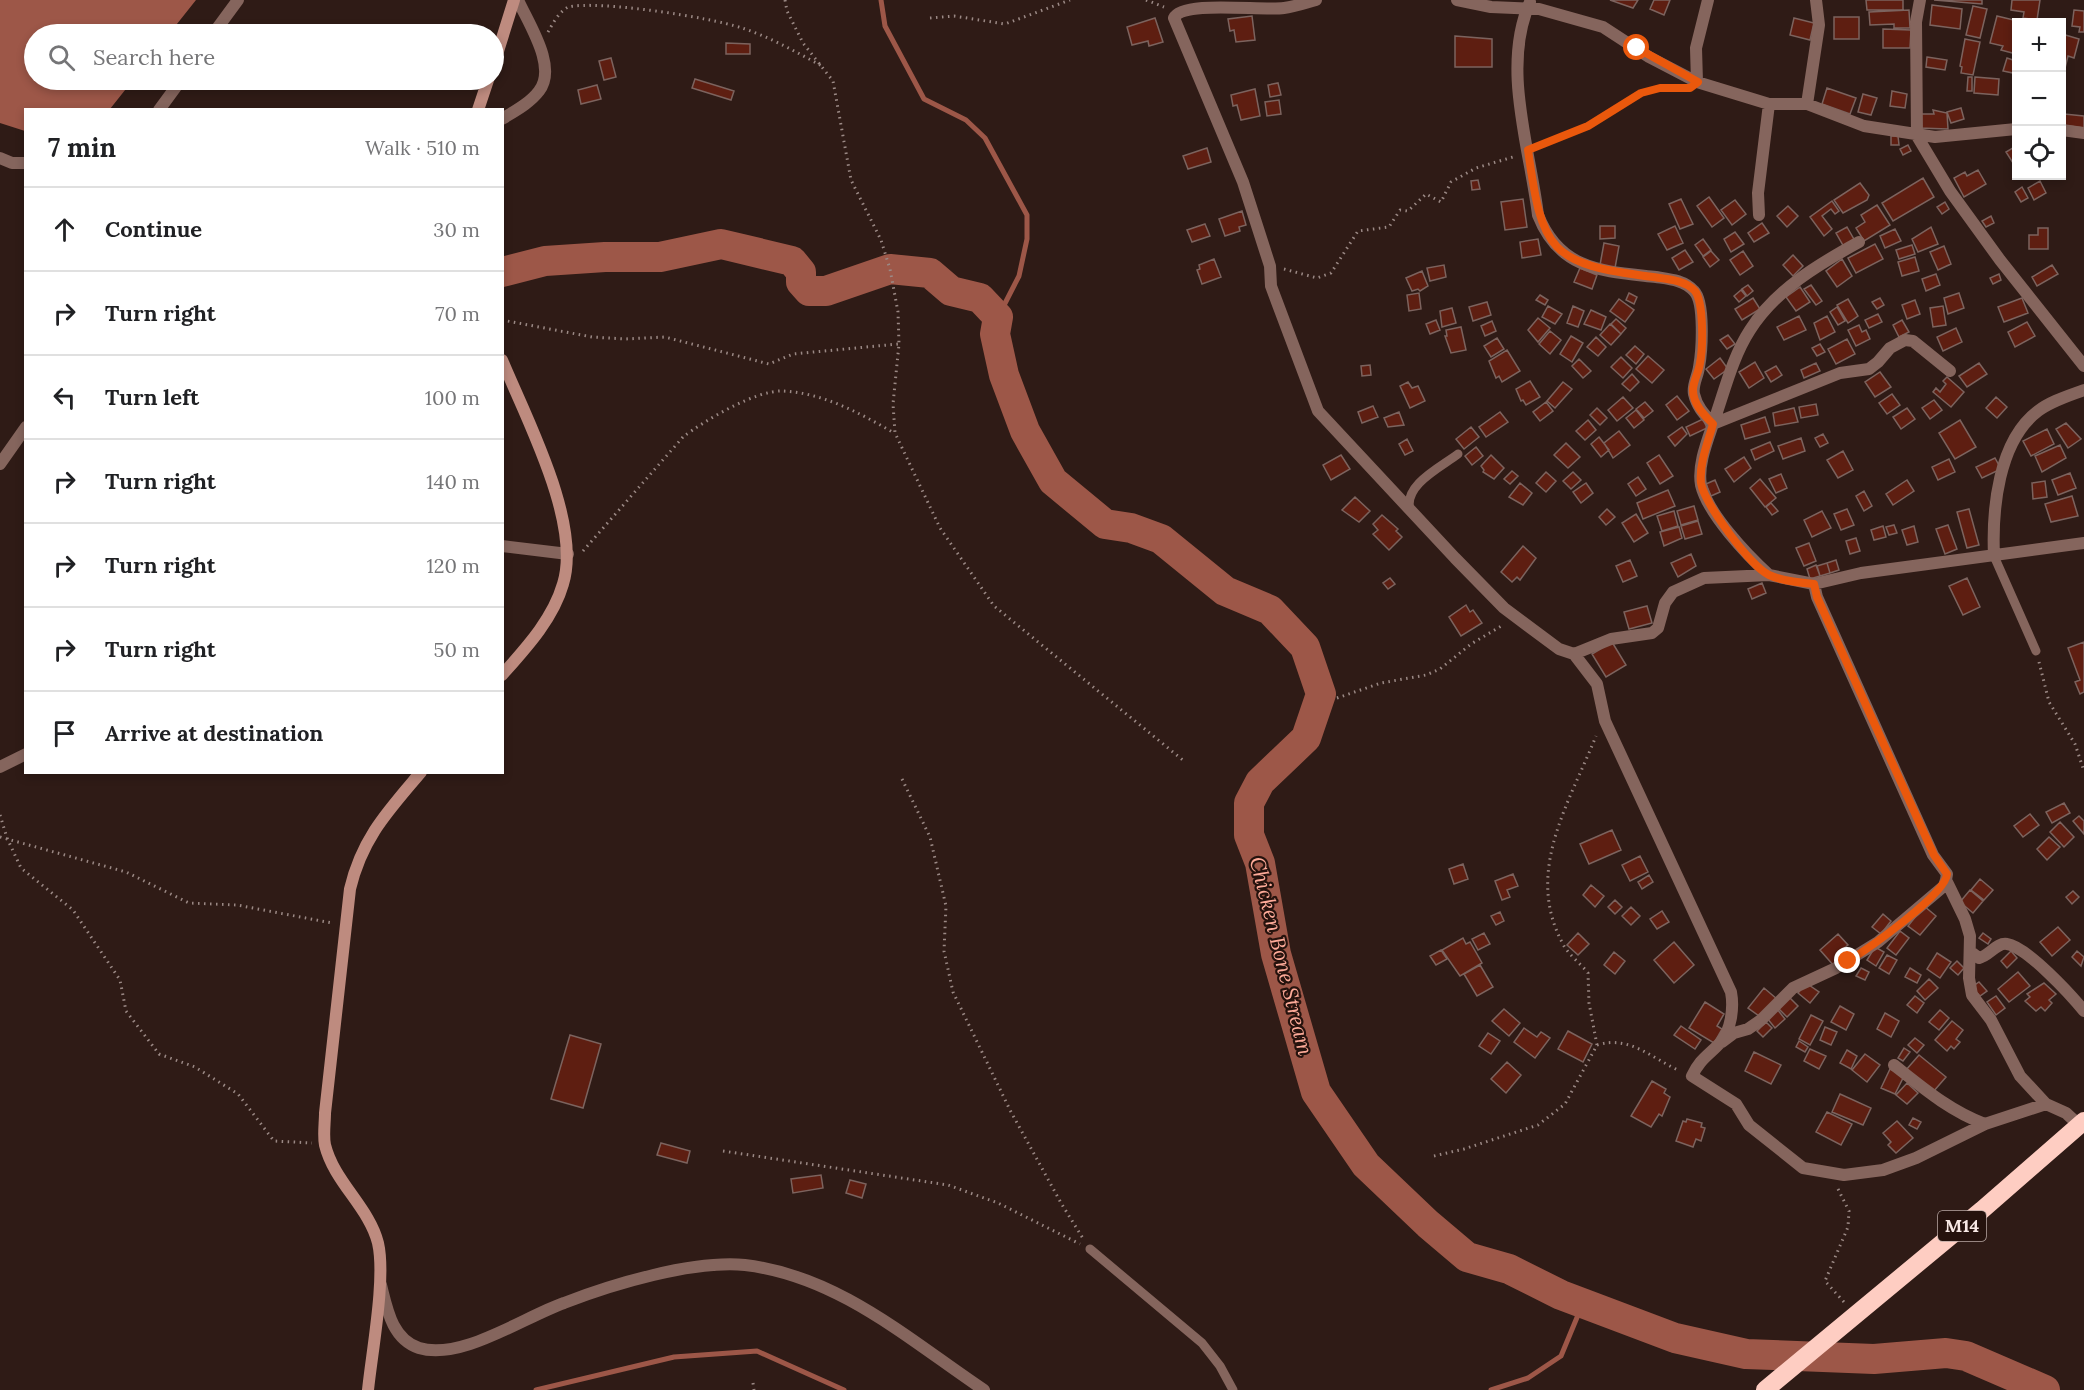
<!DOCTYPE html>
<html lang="en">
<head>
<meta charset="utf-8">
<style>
	body { margin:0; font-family:Lora,serif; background:#f2f2f2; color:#202124 }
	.controls { position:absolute; right:18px; top:18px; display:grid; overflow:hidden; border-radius:0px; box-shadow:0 3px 9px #0003 }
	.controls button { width:54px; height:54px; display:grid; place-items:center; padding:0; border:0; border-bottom:2px solid #e0e0e0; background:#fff; color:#202124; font:30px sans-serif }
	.stop { position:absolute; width:18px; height:18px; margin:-14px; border:4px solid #ea580c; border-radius:50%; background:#fff }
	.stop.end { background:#ea580c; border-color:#fff; box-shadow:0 2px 6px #0008 }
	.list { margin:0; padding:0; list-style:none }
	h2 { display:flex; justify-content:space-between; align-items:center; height:78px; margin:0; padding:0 24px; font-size:26px }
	h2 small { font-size:20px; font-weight:400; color:#757577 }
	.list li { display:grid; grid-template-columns:39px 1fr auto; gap:18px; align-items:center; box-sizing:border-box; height:84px; padding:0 24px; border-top:2px solid #e0e0e0 }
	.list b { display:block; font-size:22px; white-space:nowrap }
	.list em { font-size:20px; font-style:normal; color:#757577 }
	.icon { flex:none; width:33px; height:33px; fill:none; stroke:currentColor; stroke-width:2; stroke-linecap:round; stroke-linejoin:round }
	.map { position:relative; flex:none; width:2084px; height:1390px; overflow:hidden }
	.search { position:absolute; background:#fff; box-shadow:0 3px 9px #0003; left:24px; top:24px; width:480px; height:66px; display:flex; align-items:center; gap:15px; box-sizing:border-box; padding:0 21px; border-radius:33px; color:#757577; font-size:22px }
	.panel { position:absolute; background:#fff; box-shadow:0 3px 9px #0003; left:24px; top:108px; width:480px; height:666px; border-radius:0px }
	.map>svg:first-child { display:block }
	.water { fill:#9d5748 }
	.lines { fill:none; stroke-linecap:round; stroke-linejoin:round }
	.stream { stroke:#9d5748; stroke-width:5 }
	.river { stroke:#9d5748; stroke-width:30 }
	.building { fill:#5e1e11; stroke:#7c635e; stroke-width:1.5 }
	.path { stroke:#9b8985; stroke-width:3; stroke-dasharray:1.5 4.5; stroke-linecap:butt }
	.lane { stroke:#85655d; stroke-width:9 }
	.street { stroke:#85655d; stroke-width:12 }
	.secondary { stroke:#be8b7f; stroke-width:12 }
	.highway { stroke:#fecdc2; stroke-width:18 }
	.route { stroke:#ea580c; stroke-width:8 }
	.labels { text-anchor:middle; stroke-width:4.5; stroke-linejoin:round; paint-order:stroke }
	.shield { fill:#25120d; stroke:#b9a8a4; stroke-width:1.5 }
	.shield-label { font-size:18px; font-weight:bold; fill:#f8e9e5 }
	.water-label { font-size:21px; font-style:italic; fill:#feab99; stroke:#25120d }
</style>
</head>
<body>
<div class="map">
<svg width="2084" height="1390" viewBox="0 0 2084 1390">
	<rect width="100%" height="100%" fill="#2f1b16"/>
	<path class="water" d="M0 0H196L169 34H34V80H133L110 109 26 110 25 131 0 123Z"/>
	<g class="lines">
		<path class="stream" d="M881 0 885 26 924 99 966 120 985 138 1027 215V239L1019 276 998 317
			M536 1390 674 1357 757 1351 844 1390
			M1491 1390 1528 1378 1561 1356 1583 1303"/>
		<path class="river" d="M502 272 545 261 605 257H660L721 244 792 261 801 272V282L809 291H826L890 269 930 273 951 291 980 298 998 317 995 334 1004 375 1025 431 1053 481 1105 524 1131 528 1161 539 1225 591 1270 610 1305 647 1321 694 1306 738 1260 782 1249 803V835L1260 863 1276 954 1316 1092 1366 1165 1428 1224 1467 1257 1509 1269 1561 1295 1675 1338 1746 1354 1874 1359 1946 1353 1966 1356 2045 1390"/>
	</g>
	<path class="building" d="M1610 0H1638L1633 8Z
		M1654 0H1670L1664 15 1650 9Z
		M1866 0H1903V10H1867Z
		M1934 0H1982V4Z
		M2012 0H2040L2037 20 2023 18 2024 12 2011 10Z
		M1932 5 1962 9 1960 29 1930 25Z
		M1973 6 1987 9 1980 38 1966 35Z
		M1909 10 1910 28H1894V24L1870 25 1869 12Z
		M2074 10 2084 11V32H2079L2080 27 2072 26Z
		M1252 16 1255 40 1236 42 1234 30 1230 31 1228 19Z
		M1997 16 2022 22H2016V54L2001 50 2003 46 1990 43Z
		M1834 17H1859V39H1834Z
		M1155 18 1163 42 1149 46 1148 41 1132 45 1127 27Z
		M1794 18 1814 23 1810 40 1790 35Z
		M1883 29 1911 30 1910 48H1883Z
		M2062 34 2079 39 2074 58 2068 56 2063 76Z
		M1455 36 1492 39V67H1455Z
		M1965 39 1980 42 1973 75 1961 73 1962 67 1960 66Z
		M726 43 750 44V54H726Z
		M1927 57 1947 60 1945 70 1926 67Z
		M611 58 616 77 604 80 599 61Z
		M2007 58 2016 61 2013 73 2003 71Z
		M1968 77H1972V91H1967Z
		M1975 77 1999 79 1998 95 1974 93Z
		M695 79 734 91 731 100 692 88Z
		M1278 83 1281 95 1270 97 1268 85Z
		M597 85 601 99 581 104 578 90Z
		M1827 88 1856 98 1850 114 1822 104Z
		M1255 89 1260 116 1241 120 1237 105 1233 106 1231 95Z
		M1892 91 1907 94 1905 108 1890 106Z
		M1863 94 1877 98 1871 115 1858 112Z
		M1279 100 1281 114 1267 116 1265 102Z
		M1961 108 1964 119 1951 123 1947 112Z
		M1933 110 1947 113 1948 129 1919 128 1918 114H1934Z
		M2064 114 2084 116V128L2062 125Z
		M1891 136H1898L1899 145H1891Z
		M1908 145 1911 151 1903 155 1900 149Z
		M2016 146V165L2015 166 2006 152Z
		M1207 148 1211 162 1188 169 1183 156Z
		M1978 170 1986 184 1964 197 1954 178 1965 172 1967 176Z
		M1923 178 1934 197 1893 221 1882 203Z
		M1478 180 1480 189 1472 190 1471 181Z
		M2040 181 2046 193 2034 200 2028 188Z
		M1860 183 1869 195 1867 200 1843 213 1834 200Z
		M2022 187 2028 198 2021 202 2015 192Z
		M1709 197 1724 218 1712 227 1697 206Z
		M1523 199 1527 227 1505 230 1501 202Z
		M1681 199 1693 224 1680 229 1669 204Z
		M1735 200 1746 214 1732 225 1721 210Z
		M1832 201 1839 211 1835 214 1831 209 1822 216 1832 229 1824 236 1810 217Z
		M1945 202 1949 209 1942 214 1937 207Z
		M1877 205 1890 225 1864 241 1856 228 1865 222 1861 215Z
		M1788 206 1798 216 1787 227 1777 216Z
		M1242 211 1246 225 1239 227 1240 231 1225 236 1219 219Z
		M1991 216 1994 223 1986 227 1982 221Z
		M1762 223 1769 233 1754 242 1748 233Z
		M1205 224 1210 236 1192 242 1187 230Z
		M1600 226H1615V238L1600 239Z
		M1675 226 1683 243 1667 250 1658 234Z
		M1847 227 1855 241 1844 247 1836 233Z
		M1931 227 1938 244 1918 252 1912 239Z
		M2038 228H2048V249H2029V235H2038Z
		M1895 229 1901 241 1885 248 1880 236Z
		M1735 232 1744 244 1731 252 1724 239Z
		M1538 239 1541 255 1522 258 1520 242Z
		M1703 239 1711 250 1703 256 1695 245Z
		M1604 243 1619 246 1615 268 1600 265Z
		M1875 244 1883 259 1856 273 1848 258Z
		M1912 245 1915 254 1899 259 1896 250Z
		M1944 246 1951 264 1938 270 1930 252Z
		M1685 250 1693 262 1679 270 1672 258Z
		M1711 251 1719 260 1710 267 1703 257Z
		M1743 251 1753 266 1740 275 1730 260Z
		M1793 255 1803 266 1793 276 1783 265Z
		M1915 257 1919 271 1902 276 1898 262Z
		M1214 259 1221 277 1202 284 1197 270 1200 269 1199 265Z
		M1842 259 1852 276 1837 287 1826 271Z
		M1444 265 1446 277 1430 281 1427 268Z
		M2052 265 2058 274 2037 286 2032 277Z
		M1580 268 1597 275 1592 289 1574 282Z
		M1422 271 1428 286 1420 291 1418 289 1412 291 1406 278Z
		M1936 274 1940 285 1926 291 1922 279Z
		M1999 274 2001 280 1993 284 1990 278Z
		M1748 285 1753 291 1747 296 1742 289Z
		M1811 285 1822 301 1816 305 1804 289Z
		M1800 287 1810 302 1796 311 1786 297Z
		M1741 290 1746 296 1739 302 1734 296Z
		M1419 293 1421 309 1409 311 1407 295Z
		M1629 293 1637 297 1634 304 1626 300Z
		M1959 293 1964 308 1948 314 1944 298Z
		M1540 295 1548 300 1545 305 1536 300Z
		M1753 298 1760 309 1742 320 1735 309Z
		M1880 298 1884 305 1877 309 1872 302Z
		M2022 298 2028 313 2004 322 1998 307Z
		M1619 299 1634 310 1625 322 1610 311Z
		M1848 299 1858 316 1848 323 1837 305Z
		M1915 300 1920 314 1907 319 1902 305Z
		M1487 302 1491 315 1473 321 1469 307Z
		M1548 306 1562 314 1555 324 1542 317Z
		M1573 306 1584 311 1578 327 1567 323Z
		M1943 306 1946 325 1933 327 1930 308Z
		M1837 307 1845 321 1838 325 1830 312Z
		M1452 308 1456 323 1442 327 1440 311Z
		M1591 310 1606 317 1601 330 1584 324Z
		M1878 314 1882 322 1869 328 1865 320Z
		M1799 316 1806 330 1784 340 1777 327Z
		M1827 316 1835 332 1820 340 1814 323Z
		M1538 318 1550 328 1538 342 1528 330Z
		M1616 319 1626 328 1621 334 1611 324Z
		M1436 320 1440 330 1430 334 1426 324Z
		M1902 320 1909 332 1899 337 1893 325Z
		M1492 321 1496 331 1485 336 1481 326Z
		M2027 322 2035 336 2015 347 2008 332Z
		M1610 324 1621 334 1611 345 1600 335Z
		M1859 325 1862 332 1866 330 1870 339 1856 346 1848 330Z
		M1461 327 1466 350 1451 353 1445 336H1447L1446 330Z
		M1956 328 1962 342 1943 351 1937 337Z
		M1550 331 1561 340 1550 354 1539 344Z
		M1728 335 1735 344 1727 349 1720 340Z
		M1571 336 1583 343 1572 362 1560 354Z
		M1596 337 1606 347 1598 356 1587 347Z
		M1497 338 1504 349 1491 357 1484 346Z
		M1847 339 1855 354 1836 364 1828 349Z
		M1820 344 1825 352 1817 356 1812 348Z
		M1635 346 1644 354 1636 364 1626 355Z
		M1507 350 1520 371 1502 382 1499 376 1496 378 1489 361Z
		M1648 356 1664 370 1652 383 1636 369Z
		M1621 357 1632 368 1623 378 1611 367Z
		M1720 358 1728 369 1714 379 1706 369Z
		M1579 359 1591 371 1583 378 1572 366Z
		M1755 362 1764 378 1749 388 1739 372Z
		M1816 363 1820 371 1804 378 1801 370Z
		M1979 363 1987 374 1967 387 1959 376Z
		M1370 365 1371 375 1362 376 1361 366Z
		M1776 366 1782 375 1771 382 1765 372Z
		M1880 372 1891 387 1875 397 1865 382Z
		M1632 374 1639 382 1630 391 1622 384Z
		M1947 377 1964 392 1951 407 1933 392 1936 388 1940 392 1946 384 1943 381Z
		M1530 381 1540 397 1526 405 1523 400 1521 401 1516 389Z
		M1408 382 1412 388 1418 386 1425 401 1410 408 1400 386Z
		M1563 382 1572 389 1555 408 1547 401Z
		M1892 394 1900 405 1887 414 1879 403Z
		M1677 396 1689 411 1677 420 1666 405Z
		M1623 397 1633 408 1617 421 1608 410Z
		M1996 397 2007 407 1997 418 1986 408Z
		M1934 400 1942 410 1930 419 1922 408Z
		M1546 402 1553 411 1540 421 1533 412Z
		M1645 402 1653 411 1644 418 1636 409Z
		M1816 404 1818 415 1801 418 1799 407Z
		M1373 406 1378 417 1362 423 1358 412Z
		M1597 408 1607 418 1600 425 1590 415Z
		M1794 408 1798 422 1775 426 1773 413Z
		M1907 408 1915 419 1901 429 1893 417Z
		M1636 410 1644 420 1634 428 1626 418Z
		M1399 412 1404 425 1388 427 1384 418Z
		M1500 412 1508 422 1486 437 1479 427Z
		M1765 417 1770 432 1745 439 1741 425Z
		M1703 419 1707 428 1690 436 1686 427Z
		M1588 420 1596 430 1585 440 1576 431Z
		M1960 420 1976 447 1955 459 1939 433Z
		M2066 423 2081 439 2068 448 2056 429Z
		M1471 427 1479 437 1464 449 1456 439Z
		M1682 427 1687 434 1675 446 1668 437Z
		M2047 429 2054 444 2031 456 2023 441Z
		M1619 431 1630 445 1613 458 1604 443Z
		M1823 434 1828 443 1820 447 1815 438Z
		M1599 437 1609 450 1601 457 1591 444Z
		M1801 438 1805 451 1783 459 1778 446Z
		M1407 439 1413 451 1405 455 1399 444Z
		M1770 442 1774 451 1755 460 1751 450Z
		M1566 443 1580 457 1568 468 1554 455Z
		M2060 445 2066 458 2042 472 2035 456Z
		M1476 447 1483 456 1472 465 1465 456Z
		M1843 451 1853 470 1838 478 1827 460Z
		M1341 455 1350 469 1331 480 1323 465Z
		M1491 455 1504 468 1494 479 1483 472 1484 470 1481 466Z
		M1659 455 1673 476 1660 484 1647 463Z
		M1744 457 1751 468 1734 482 1725 469Z
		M1995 458 2001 469 1982 478 1976 467Z
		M1949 459 1955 472 1938 480 1932 467Z
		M1512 471 1518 476 1510 484 1504 479Z
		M1546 472 1556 481 1546 492 1536 483Z
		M1573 472 1581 480 1571 489 1563 481Z
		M2070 473 2076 488 2058 495 2052 480Z
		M1781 474 1787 488 1776 493 1769 479Z
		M1638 477 1646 489 1636 496 1628 484Z
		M1760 479 1776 498 1765 507 1750 488Z
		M1715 480 1720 492 1711 496 1706 484Z
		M1907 480 1914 491 1893 505 1886 494Z
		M2045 481 2047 497 2033 499 2032 483Z
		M1520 483 1532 493 1523 505 1509 497Z
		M1586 483 1593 493 1581 503 1573 492Z
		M1668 490 1675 506 1643 519 1637 503Z
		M1864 491 1872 506 1864 511 1856 496Z
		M2072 496 2078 516 2051 522 2045 504Z
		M1355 497 1370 511 1359 522 1342 510Z
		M1771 503 1778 511 1772 515 1766 507Z
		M1694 506 1698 520 1681 525 1677 511Z
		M1607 509 1615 517 1606 525 1599 517Z
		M1847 509 1854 525 1841 530 1834 514Z
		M1969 509 1979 545 1967 548 1957 512Z
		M1674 511 1678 526 1662 531 1657 516Z
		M1822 511 1831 528 1812 537 1804 520Z
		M1636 514 1648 533 1634 542 1622 523Z
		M1382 515 1398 529 1396 531 1402 537 1389 550 1373 534 1378 530 1373 524Z
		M1698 521 1702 534 1685 539 1681 526Z
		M1894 525 1897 533 1889 535 1886 527Z
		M1948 525 1957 549 1945 554 1936 529Z
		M1883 526 1886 537 1874 540 1871 530Z
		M1914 526 1918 542 1907 545 1902 530Z
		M1679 527 1682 538 1664 546 1660 532Z
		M1856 538 1860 551 1850 554 1846 541Z
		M1809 543 1816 561 1804 566 1796 548Z
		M1523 546 1536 558 1520 580 1517 577 1512 582 1501 572Z
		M1691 554 1696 566 1678 577 1671 563Z
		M1630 560 1637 576 1623 582 1616 566Z
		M1836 560 1839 570 1830 573 1827 563Z
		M1827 563 1830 573 1820 576 1817 566Z
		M1816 565 1820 576 1810 579 1807 569Z
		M1390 578 1395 584 1388 589 1383 583Z
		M1967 578 1980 607 1963 615 1949 586Z
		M1762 583 1766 593 1752 599 1748 589Z
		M1466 605 1470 612 1473 610 1482 623 1461 636 1449 617Z
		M1647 606 1652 623 1629 629 1624 612Z
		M1612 642 1626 665 1606 677 1592 654Z
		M2084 642V692L2080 694 2075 682 2080 680 2068 648Z
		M2064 803 2070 813 2052 823 2046 812Z
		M2030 814 2039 825 2023 837 2014 826Z
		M2079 816 2084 821V834L2073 821Z
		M2060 822 2074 837 2064 847 2050 832Z
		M1612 830 1621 850 1589 864 1580 844Z
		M2049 837 2060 847 2047 860 2037 849Z
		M1640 856 1648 872 1630 881 1622 865Z
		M1463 864 1468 879 1454 884 1449 869Z
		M1513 874 1518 886 1507 890 1510 897 1502 900 1495 881Z
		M1649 875 1653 882 1642 889 1638 882Z
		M1980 879 1993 890 1984 900 1971 890Z
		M1591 885 1604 896 1595 907 1583 895Z
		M1970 890 1983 901 1973 913 1960 902Z
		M2073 891 2079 897 2072 904 2066 897Z
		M1615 900 1622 907 1615 914 1608 907Z
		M1924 906 1936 916 1920 935 1908 926Z
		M1631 907 1640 916 1631 925 1622 916Z
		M1662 911 1669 922 1657 929 1650 919Z
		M1500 912 1504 921 1496 925 1491 916Z
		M1883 914 1891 921 1881 934 1872 927Z
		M2058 927 2070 940 2052 956 2040 942Z
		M1900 931 1909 938 1896 955 1887 948Z
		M1484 933 1490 944 1478 950 1472 939Z
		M1578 933 1589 944 1578 955 1567 945Z
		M1983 933 1991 939 1988 944 1979 938Z
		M1838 934 1848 945 1838 953 1843 958 1834 966 1820 950Z
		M1463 938 1466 944 1470 942 1482 963 1460 976 1442 950Z
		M1674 942 1694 965 1674 983 1654 960Z
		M1875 947 1884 952 1876 966 1867 960Z
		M1441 950 1447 959 1436 965 1430 956Z
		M2011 951 2017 958 2007 968 2001 961Z
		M2077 951 2084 957 2081 966 2072 957Z
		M1614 952 1625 961 1615 974 1604 965Z
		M1937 953 1951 962 1940 978 1927 969Z
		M1887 955 1897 960 1889 974 1879 968Z
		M1957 961 1964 968 1958 975 1950 968Z
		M1480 965 1493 987 1477 996 1464 974Z
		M1861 968 1869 972 1865 980 1856 976Z
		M1910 968 1921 975 1917 983 1905 977Z
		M2018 972 2030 986 2009 1002 1998 989Z
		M1929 979 1938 988 1925 1000 1917 991Z
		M1979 982 1987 991 1980 996 1972 987Z
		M1806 983 1819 992 1810 1003 1798 993Z
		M2044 983 2056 994 2049 1000 2052 1003 2045 1011 2041 1007 2036 1011 2025 1001 2030 997 2027 994Z
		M1764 988 1777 999 1762 1018 1748 1008Z
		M1915 996 1924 1003 1917 1013 1907 1005Z
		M1996 996 2005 1008 1996 1015 1987 1002Z
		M1789 997 1798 1006 1787 1017 1778 1008Z
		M1705 1002 1724 1014 1717 1026 1722 1029 1714 1043 1689 1028Z
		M1840 1006 1854 1014 1846 1030 1831 1022Z
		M1504 1009 1520 1023 1509 1036 1492 1021Z
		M1777 1009 1785 1019 1775 1028 1767 1018Z
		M1940 1010 1949 1018 1939 1030 1929 1022Z
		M1885 1013 1899 1021 1891 1037 1877 1029Z
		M1811 1015 1823 1021 1810 1045 1799 1039Z
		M1952 1021 1963 1030 1956 1039 1960 1042 1954 1049 1951 1046 1947 1051 1935 1040Z
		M1766 1022 1772 1028 1763 1037 1757 1031Z
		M1681 1026 1701 1040 1695 1049 1674 1035Z
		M1825 1027 1837 1032 1831 1045 1820 1040Z
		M1524 1028 1537 1037 1541 1032 1550 1038 1535 1058 1514 1042Z
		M1568 1031 1592 1044 1583 1062 1558 1049Z
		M1488 1033 1500 1041 1491 1054 1479 1046Z
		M570 1035 601 1044 583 1108 551 1099Z
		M1915 1038 1924 1045 1917 1053 1908 1045Z
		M1799 1041 1808 1047 1805 1052 1796 1047Z
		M1904 1048 1910 1052 1903 1061 1898 1058Z
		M1810 1049 1826 1056 1819 1069 1804 1061Z
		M1847 1050 1857 1056 1851 1069 1840 1063Z
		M1754 1052 1781 1065 1771 1084 1745 1071Z
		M1865 1054 1880 1065 1867 1082 1852 1070Z
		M1919 1055 1946 1077 1933 1092 1906 1070Z
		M1507 1062 1521 1075 1506 1093 1491 1079Z
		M1890 1069 1904 1076 1895 1094 1881 1088Z
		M1652 1081 1666 1089 1664 1093 1670 1097 1662 1116 1659 1114 1651 1127 1631 1116Z
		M1907 1083 1918 1093 1907 1104 1896 1095Z
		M1840 1094 1871 1108 1863 1125 1832 1112Z
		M1827 1112 1852 1124 1841 1145 1816 1132Z
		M1913 1118 1921 1122 1917 1129 1909 1125Z
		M1687 1119 1702 1123 1701 1127 1705 1128 1701 1141 1696 1139 1693 1147 1676 1141 1683 1121 1686 1122Z
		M1897 1121 1913 1138 1896 1153 1888 1145 1891 1142 1883 1133Z
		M661 1143 690 1151 687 1163 657 1155Z
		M821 1175 823 1188 793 1193 791 1179Z
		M850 1180 866 1184 862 1198 846 1193Z"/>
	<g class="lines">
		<path class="path" d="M785 0 787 11 803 43 833 81 851 180 881 240 890 269 898 312 899 344 893 404 895 433 940 528 994 606 1184 761
			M1146 0 1164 7
			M930 18 954 16 1005 24 1070 0
			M548 32C553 23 559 12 568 7 598 0 709 17 742 28 770 37 796 52 822 66
			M1541 143 1588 126 1641 93 1676 88
			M1284 269 1317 278 1331 273 1358 231 1389 227 1400 210 1408 211 1426 194 1441 202 1451 182 1476 168 1513 157
			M502 320 592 337 625 339 665 337 769 364 793 354 898 344
			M583 551 683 437C704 421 755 390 783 391 823 393 860 413 894 433
			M2039 662 2049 702 2075 744 2084 771
			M1337 698 1381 683 1426 675 1440 669 1471 644 1503 625
			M902 779 930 837 946 906 944 951 953 992 1010 1110 1061 1203 1084 1240
			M0 815 7 838 21 868 73 910 120 980 126 1011 159 1054 195 1067 238 1094 274 1141 312 1143
			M0 837 126 872 189 903 237 905 332 923
			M1597 1045C1630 1035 1651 1058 1680 1071
			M723 1151 948 1185 998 1203 1080 1244
			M1434 1156 1464 1149 1538 1125 1565 1104 1597 1045 1589 1003 1588 973C1581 964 1570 956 1564 946 1523 873 1569 804 1596 736
			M1838 1189 1849 1211 1848 1227 1825 1281 1844 1302
			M753 1383 754 1390"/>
		<path class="lane" d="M1410 510C1403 485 1441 467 1458 454
			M1994 556 2036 651
			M1090 1249 1202 1343 1220 1366 1233 1390"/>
		<path class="street" d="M1316 0C1305 3 1294 7 1284 8 1261 11 1182 0 1174 18L1243 182 1270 266 1271 286 1318 411 1455 558 1504 608 1559 649 1574 654 1611 639 1652 633 1658 628 1665 603 1673 592 1704 578 1769 575 1814 584 1861 573 2084 543
			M1457 0 1491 7 1539 9 1603 27 1649 57 1697 82 1769 104H1807L1864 126 1935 137 2016 129
			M1920 0 1916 22 1917 136 1950 191 2000 260 2084 366
			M1530 2C1501 67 1530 148 1538 215 1560 271 1603 271 1656 277 1669 279 1684 280 1694 291 1705 302 1702 351 1699 367 1698 376 1692 385 1694 394 1697 407 1704 414 1713 424
			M213 34 238 0
			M1697 82 1696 48 1708 0
			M1807 104 1819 25 1816 0
			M159 110 181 80
			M502 119C515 111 530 103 539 91 558 67 528 23 518 0
			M2062 130 2084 133
			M0 158 12 163H26
			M1759 215 1758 193 1769 104
			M1713 424 1840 373 1869 369 1878 362 1890 348 1905 340 1913 341 1950 371
			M0 464 26 427
			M502 546 568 554
			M1994 556C1992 510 1998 441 2038 411 2051 401 2068 396 2084 390
			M1769 575C1747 555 1708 514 1701 485 1697 464 1709 437 1715 418 1725 389 1733 356 1750 330 1775 290 1819 264 1859 242
			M1814 584 1817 597 1933 855 1947 874 1946 880 1965 919 1970 936 1969 978 1972 995 1991 1020 2020 1076 2046 1104 2066 1113 2079 1125
			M1574 654 1597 684 1605 721 1731 992C1734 1008 1731 1031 1720 1043 1708 1056 1700 1059 1692 1076L1736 1104 1749 1125 1803 1168 1844 1175 1883 1170 1916 1158 1985 1124 2046 1104
			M0 767 26 754
			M1971 952 1979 958C1989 956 1997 942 2007 944 2027 947 2071 995 2084 1011
			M1722 1042 1734 1033 1748 1029 1761 1020 1793 988 1836 968 1878 942 1944 886 1946 880
			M1894 1065C1923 1088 1950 1111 1985 1124
			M381 1285C387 1309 392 1339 419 1348 461 1361 524 1317 564 1303 613 1284 693 1260 745 1265 838 1276 908 1339 984 1390"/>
		<path class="secondary" d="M494 64 514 0
			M478 110 488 80
			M502 360C526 418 582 523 563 584 553 619 526 648 502 675
			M368 1390C372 1351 386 1278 378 1243 369 1207 334 1182 325 1145 323 1135 325 1123 325 1113L350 889C362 838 388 811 421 772"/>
		<path class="highway" d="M1765 1390 1982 1210 2084 1121"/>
	</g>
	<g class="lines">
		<path class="route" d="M1637 48 1698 82 1690 88H1660L1641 93 1588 126 1528 150C1542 251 1549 264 1653 277 1667 279 1685 280 1695 291 1704 303 1703 348 1700 363 1699 372 1693 381 1693 390 1693 404 1704 415 1713 424 1708 442 1699 464 1701 483 1704 503 1751 567 1769 575 1782 581 1801 583 1814 584L1817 597 1934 855 1947 874C1946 894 1868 949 1848 961"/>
	</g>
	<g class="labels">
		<rect class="shield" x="1938" y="1211" width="48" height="30" rx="4.5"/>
		<g class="shield-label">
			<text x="1962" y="1232">M14</text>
		</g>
		<g class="water-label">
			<text transform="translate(1281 956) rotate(76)" y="7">Chicken Bone Stream</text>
		</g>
	</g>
</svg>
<div class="controls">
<button>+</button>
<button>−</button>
<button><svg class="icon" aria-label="locate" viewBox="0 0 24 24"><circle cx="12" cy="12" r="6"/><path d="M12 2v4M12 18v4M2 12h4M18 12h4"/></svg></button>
</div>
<div class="stop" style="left:1637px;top:48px"></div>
<div class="stop end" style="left:1848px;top:961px"></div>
<div class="search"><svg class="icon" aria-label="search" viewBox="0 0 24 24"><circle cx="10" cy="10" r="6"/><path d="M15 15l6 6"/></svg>Search here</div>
<section class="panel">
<h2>7 min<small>Walk · 510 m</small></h2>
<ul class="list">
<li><svg class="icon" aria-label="ahead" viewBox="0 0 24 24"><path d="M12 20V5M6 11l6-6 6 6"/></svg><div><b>Continue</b></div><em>30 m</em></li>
<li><svg class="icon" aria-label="right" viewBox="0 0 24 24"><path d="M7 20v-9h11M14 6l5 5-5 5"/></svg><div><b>Turn right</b></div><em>70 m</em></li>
<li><svg class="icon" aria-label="left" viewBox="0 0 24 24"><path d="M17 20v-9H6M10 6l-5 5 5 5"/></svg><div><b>Turn left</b></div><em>100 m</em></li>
<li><svg class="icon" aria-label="right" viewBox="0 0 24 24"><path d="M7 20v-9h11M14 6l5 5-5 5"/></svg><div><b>Turn right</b></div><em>140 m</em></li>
<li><svg class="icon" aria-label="right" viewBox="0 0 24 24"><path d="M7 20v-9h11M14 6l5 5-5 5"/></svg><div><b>Turn right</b></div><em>120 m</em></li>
<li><svg class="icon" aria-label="right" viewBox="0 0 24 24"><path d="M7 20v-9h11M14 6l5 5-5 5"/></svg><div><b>Turn right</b></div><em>50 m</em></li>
<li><svg class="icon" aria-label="arrive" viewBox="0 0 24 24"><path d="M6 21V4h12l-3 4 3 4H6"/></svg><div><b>Arrive at destination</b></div></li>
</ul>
</section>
</div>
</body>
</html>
